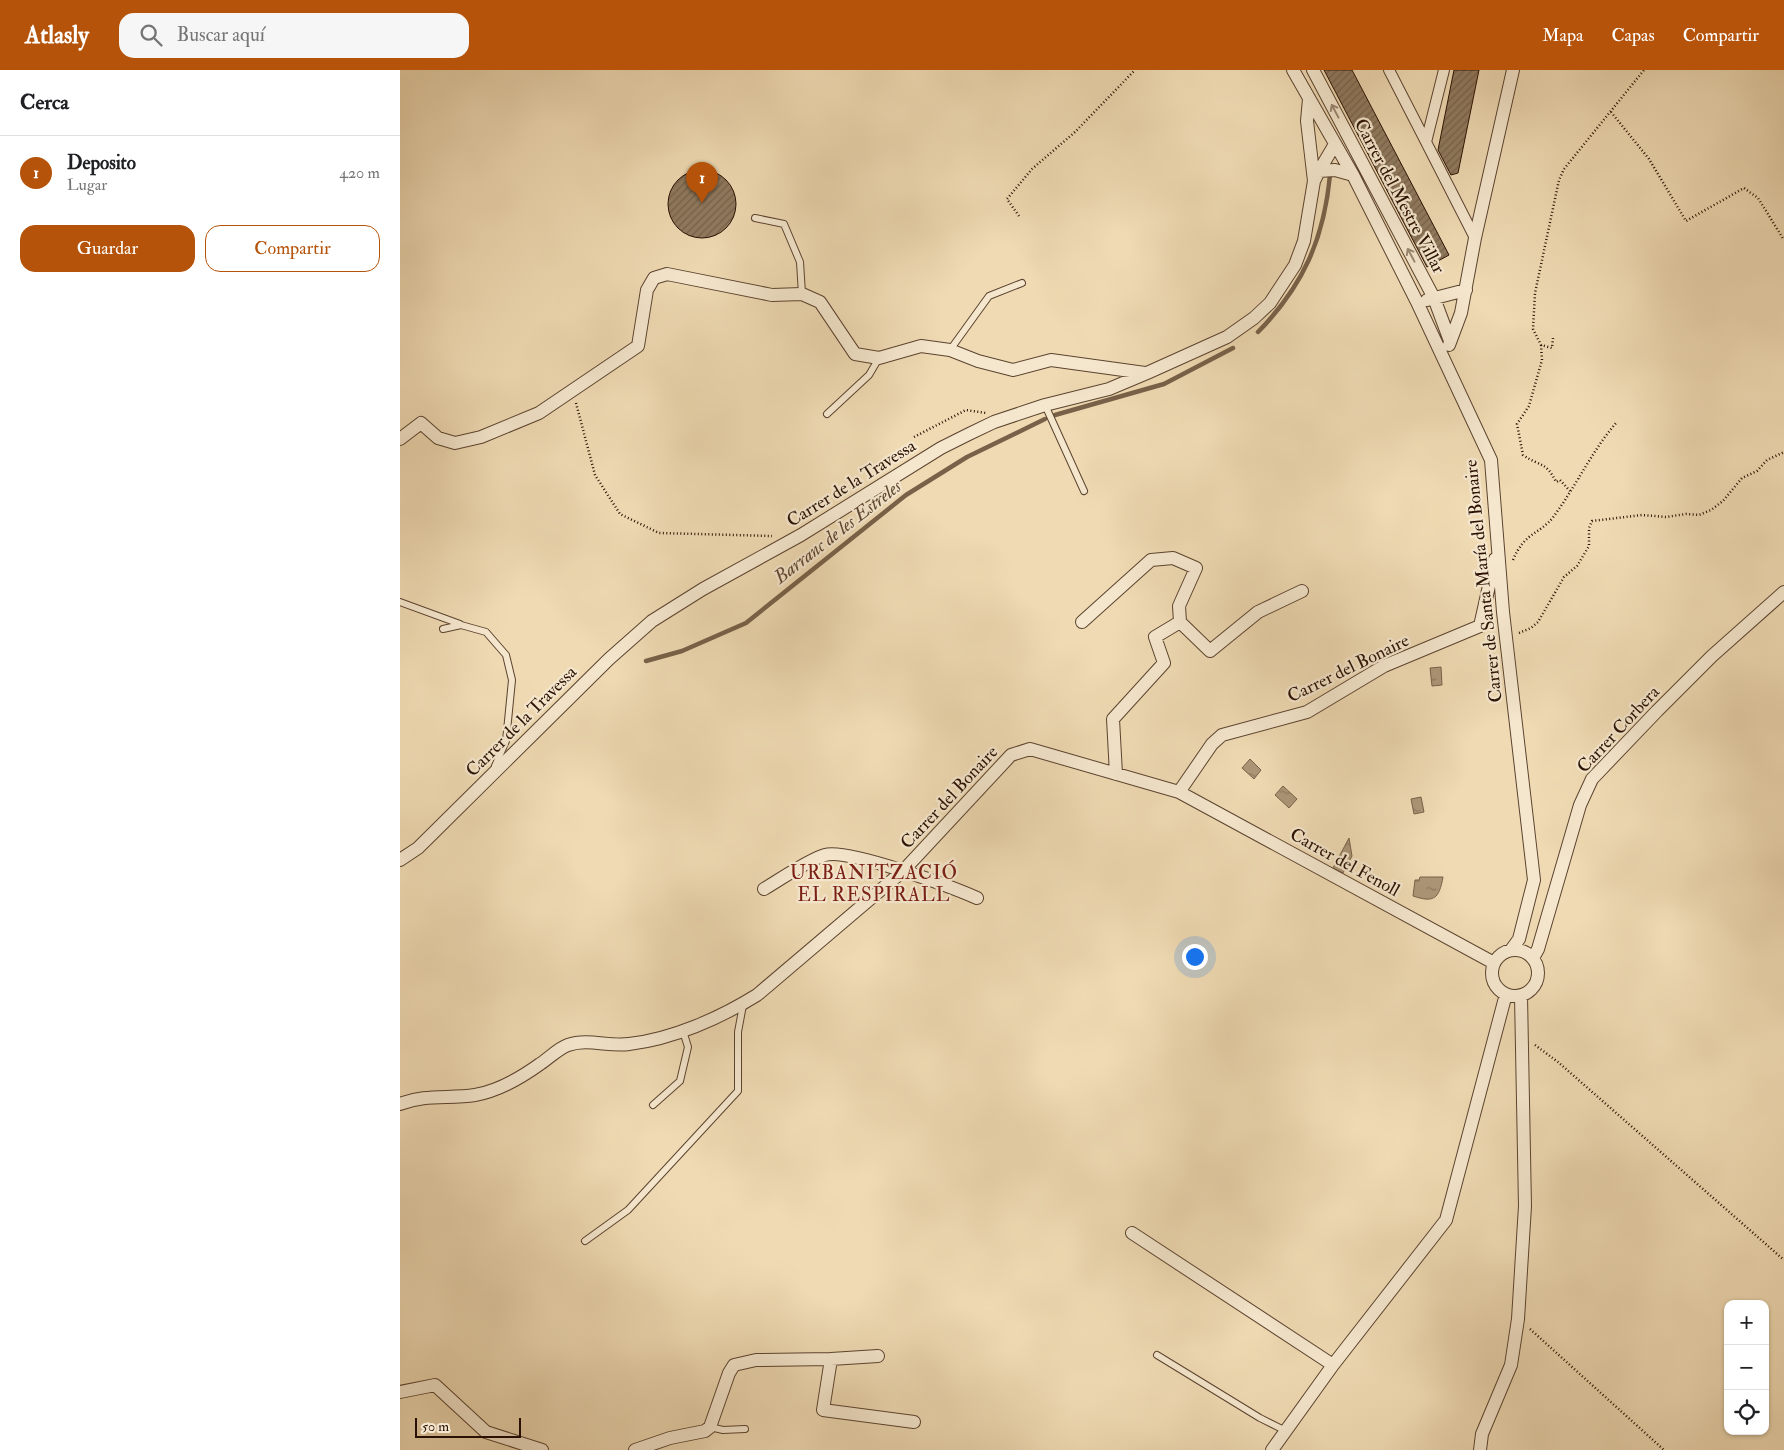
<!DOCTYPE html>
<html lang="es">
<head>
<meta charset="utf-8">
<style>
	body { margin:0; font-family:"IM FELL Double Pica",serif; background:#f6f6f6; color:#202124 }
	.controls { position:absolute; right:15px; bottom:15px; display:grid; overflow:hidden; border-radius:10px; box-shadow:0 1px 4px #0004 }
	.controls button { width:45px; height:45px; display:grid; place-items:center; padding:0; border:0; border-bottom:1px solid #e0e0e0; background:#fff; color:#202124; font:25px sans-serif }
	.scale { position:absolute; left:15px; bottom:12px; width:106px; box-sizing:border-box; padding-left:5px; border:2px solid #2a1103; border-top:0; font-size:14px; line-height:18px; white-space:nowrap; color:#2a1103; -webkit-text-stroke:4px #f5e7ce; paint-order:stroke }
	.you { position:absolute; left:794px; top:886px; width:18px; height:18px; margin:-12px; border:4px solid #fff; border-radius:50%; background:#1a73e8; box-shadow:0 0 0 8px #1a73e833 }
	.badge { display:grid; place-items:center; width:32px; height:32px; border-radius:50%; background:#b45309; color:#fff; font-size:16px; font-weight:700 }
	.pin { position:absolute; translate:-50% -41px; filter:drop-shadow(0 1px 2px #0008) }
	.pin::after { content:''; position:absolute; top:26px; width:18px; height:15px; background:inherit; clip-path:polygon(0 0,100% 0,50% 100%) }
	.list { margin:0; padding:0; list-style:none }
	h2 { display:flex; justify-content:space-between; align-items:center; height:65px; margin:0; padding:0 20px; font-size:21px }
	h2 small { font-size:16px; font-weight:400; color:#757577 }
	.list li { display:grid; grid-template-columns:32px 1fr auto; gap:15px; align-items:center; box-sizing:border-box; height:75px; padding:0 20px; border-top:1px solid #e0e0e0 }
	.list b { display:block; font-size:19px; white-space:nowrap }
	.list p { margin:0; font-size:16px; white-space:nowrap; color:#757577 }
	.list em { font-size:16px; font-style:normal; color:#757577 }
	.actions { display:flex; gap:10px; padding:15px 20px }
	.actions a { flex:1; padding:11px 0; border:1px solid #b45309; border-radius:15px; text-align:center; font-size:18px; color:#b45309 }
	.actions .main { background:#b45309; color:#fff }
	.icon { flex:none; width:28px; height:28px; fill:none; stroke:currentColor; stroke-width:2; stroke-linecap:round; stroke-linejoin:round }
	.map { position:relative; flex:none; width:1384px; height:1380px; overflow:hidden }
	header { display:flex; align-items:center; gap:30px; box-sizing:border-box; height:70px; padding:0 25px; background:#b45309; color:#fff }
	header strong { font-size:24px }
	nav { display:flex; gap:28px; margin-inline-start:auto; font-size:18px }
	.search { width:350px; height:45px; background:#f6f6f6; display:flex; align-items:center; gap:12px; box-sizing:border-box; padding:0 18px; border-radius:15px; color:#757577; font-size:19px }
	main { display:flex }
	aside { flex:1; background:#fff }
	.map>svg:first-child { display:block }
	.water { fill:url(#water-ripples); stroke:#786149 }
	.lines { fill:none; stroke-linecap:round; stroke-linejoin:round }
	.stream { stroke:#786149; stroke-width:4.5 }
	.building { fill:url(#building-hatch); stroke:#2a1103 }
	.service-casing { stroke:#5b432f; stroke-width:8 }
	.pedestrian-casing { stroke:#5b432f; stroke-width:12 }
	.minor-casing { stroke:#5b432f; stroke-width:14 }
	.path { stroke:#2a1103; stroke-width:2.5; stroke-dasharray:1 2.5; stroke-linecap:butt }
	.service { stroke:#f5e7ce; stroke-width:6 }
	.pedestrian { stroke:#f5e7ce; stroke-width:10 }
	.minor { stroke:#f5e7ce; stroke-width:12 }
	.oneway { stroke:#9a8773 }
	.labels { text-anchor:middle; stroke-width:4.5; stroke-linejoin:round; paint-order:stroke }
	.street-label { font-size:18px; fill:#2a1103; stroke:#f5e7ce }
	.water-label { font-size:19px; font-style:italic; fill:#5e4631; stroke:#f5e7ce }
	.neighbourhood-label { font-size:19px; letter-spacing:1px; fill:#7a1f14; stroke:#f5e7ce }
</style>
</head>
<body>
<header>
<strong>Atlasly</strong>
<div class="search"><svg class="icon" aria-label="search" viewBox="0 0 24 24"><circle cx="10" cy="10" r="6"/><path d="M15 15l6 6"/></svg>Buscar aquí</div>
<nav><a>Mapa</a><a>Capas</a><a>Compartir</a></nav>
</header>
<main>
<aside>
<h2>Cerca<small></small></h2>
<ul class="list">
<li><span class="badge">1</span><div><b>Deposito</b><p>Lugar</p></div><em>420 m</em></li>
</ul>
<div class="actions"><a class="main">Guardar</a><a>Compartir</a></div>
</aside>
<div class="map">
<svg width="1384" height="1380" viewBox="0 0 1384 1380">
	<defs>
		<pattern id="water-ripples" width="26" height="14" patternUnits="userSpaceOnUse" patternTransform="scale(1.25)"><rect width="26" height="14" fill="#ac9677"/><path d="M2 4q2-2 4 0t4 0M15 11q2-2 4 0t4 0" fill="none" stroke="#8c795f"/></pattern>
		<pattern id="building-hatch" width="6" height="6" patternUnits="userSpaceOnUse" patternTransform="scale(1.25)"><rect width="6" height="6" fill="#907a5f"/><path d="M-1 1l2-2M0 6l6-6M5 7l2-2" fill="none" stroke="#76634c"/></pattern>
	</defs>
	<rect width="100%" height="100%" fill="#efdab3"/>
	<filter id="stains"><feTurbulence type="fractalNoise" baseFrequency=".004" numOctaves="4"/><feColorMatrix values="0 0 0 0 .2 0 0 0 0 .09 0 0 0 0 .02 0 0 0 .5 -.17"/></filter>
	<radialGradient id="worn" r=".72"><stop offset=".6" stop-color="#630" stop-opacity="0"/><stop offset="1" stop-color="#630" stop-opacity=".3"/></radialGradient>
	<path class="water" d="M1041 597 1042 615 1032 616 1030 598Z
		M850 689 861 700 854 709 842 698Z
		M883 716 897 729 889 738 875 725Z
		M1021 727 1024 742 1014 744 1011 729Z
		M949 768 952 786 943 803 933 798Z
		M1020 807H1043C1039 829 1034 833 1013 826L1015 810H1019Z"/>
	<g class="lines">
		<path class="stream" d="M858 262C903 216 924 169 930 105
			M655 345 764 314 833 278
			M246 591 282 581 346 553 506 425 567 387 645 349"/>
	</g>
	<path class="building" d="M924 0H952L1049 185 1027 197Z
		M1054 0H1079L1058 103 1051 105 1038 80Z
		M268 134a34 34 0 1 1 68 0a34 34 0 1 1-68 0Z"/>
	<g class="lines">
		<g class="service-casing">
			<path id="service" d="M355 148 384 154 400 192 402 224
				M550 280 589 226 622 213
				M645 335 684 421
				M427 344 469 305 479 288
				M0 532 60 554
				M43 559 61 555 86 562 106 585 112 610 106 671 95 696
				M253 1035 280 1011 288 977 283 961
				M185 1171 228 1140 338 1021V962L343 935
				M757 1285 860 1348 886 1361
				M310 1357 323 1360 345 1359"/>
		</g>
		<g class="pedestrian-casing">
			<path id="pedestrian" d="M989 0 1026 72 1044 0
				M1026 72 1075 168"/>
		</g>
		<g class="minor-casing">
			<path id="minor" d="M893 0 953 105 1017 232 1091 390 1103 542 1134 810 1119 869 1111 880
				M913 0 1034 228 1050 271
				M919 101 935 74
				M914 111 919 101 935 100 953 105
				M1027 230 1066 220
				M1049 275 1061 243 1075 168 1113 0
				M0 369 21 353 38 368 55 373 81 367 139 343 238 276 247 220 254 208 267 204 372 225 402 224 420 232 455 284 479 288 521 276 550 280 578 291 613 300 651 290 745 303
				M682 552 751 490 773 488 796 498 779 536 780 552 755 567 764 593 713 649 716 704
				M780 552 810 581 858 542 902 521
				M779 722 812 674 822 665 907 642 984 596 1080 556 1095 489
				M0 790 18 778 209 589 252 551 303 519 401 465 541 378 569 364 594 352 645 335 709 319 747 303 827 267 854 248 870 233 895 195 904 171 914 111 907 51 909 29
				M364 819C381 809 408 790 425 785 447 778 552 817 577 828
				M1092 903a23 23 0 1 1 46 0a23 23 0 1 1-46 0Z
				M1133 888 1138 879 1180 735 1192 709 1257 641 1312 586 1384 522
				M0 1034C25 1024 49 1029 75 1025 98 1021 122 1007 140 994 149 988 159 978 168 975 188 968 209 977 229 974 273 969 320 948 357 925L503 801 611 685 630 679 779 722 1094 893
				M732 1163 933 1295
				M431 1289 478 1286
				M0 1322 35 1315 86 1362 142 1380
				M235 1380 270 1368 305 1361 310 1357 329 1303 334 1295 356 1290 431 1289 423 1340 514 1352
				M872 1380 933 1295 1046 1150 1106 924
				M1080 1380 1082 1364 1111 1295 1118 1249 1125 1136 1121 926"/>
		</g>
		<path class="path" d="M1211 42 1249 89 1286 151 1344 118 1358 128 1384 170
			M619 146 607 129 632 99 675 62 735 0
			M1153 268 1152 278 1141 275 1133 259 1135 223 1159 110 1164 99 1244 0
			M1141 275 1142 290 1129 336 1117 354 1123 385C1140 397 1146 391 1156 412L1160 410 1170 421
			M176 333 195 405 220 444 259 463 372 466
			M514 367 566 340 586 343
			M1113 490C1125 461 1140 465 1154 446 1176 416 1192 381 1216 353
			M1119 563 1131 558 1138 552 1164 507 1177 496 1189 476V458L1192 451 1242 445 1266 447 1286 444 1299 445 1311 440 1323 431 1342 408 1357 401 1367 390 1384 382
			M1135 975 1158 992 1384 1190
			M1130 1259 1264 1380"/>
		<use href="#service" class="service"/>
		<use href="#pedestrian" class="pedestrian"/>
		<use href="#minor" class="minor"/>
	</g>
	<defs><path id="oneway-shaft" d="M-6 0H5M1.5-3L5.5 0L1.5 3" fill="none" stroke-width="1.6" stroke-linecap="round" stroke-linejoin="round" transform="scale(1.25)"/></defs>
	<g class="oneway">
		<use href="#oneway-shaft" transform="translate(935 41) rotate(-118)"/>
		<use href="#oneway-shaft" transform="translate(1011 185) rotate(-118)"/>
	</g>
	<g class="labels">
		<g class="street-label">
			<text transform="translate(1000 126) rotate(62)" y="6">Carrer del Mestre Villar</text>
			<text transform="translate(451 413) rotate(-32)" y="6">Carrer de la Travessa</text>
			<text transform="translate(1083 511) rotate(-96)" y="6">Carrer de Santa María del Bonaire</text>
			<text transform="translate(948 598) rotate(-26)" y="6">Carrer del Bonaire</text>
			<text transform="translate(121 651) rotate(-45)" y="6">Carrer de la Travessa</text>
			<text transform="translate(1218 659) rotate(-47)" y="6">Carrer Corbera</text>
			<text transform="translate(549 727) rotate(-47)" y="6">Carrer del Bonaire</text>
			<text transform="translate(945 792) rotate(29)" y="6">Carrer del Fenoll</text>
		</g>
		<g class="water-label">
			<text transform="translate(437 461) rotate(-38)" y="7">Barranc de les Estreles</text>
		</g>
		<g class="neighbourhood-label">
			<text x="474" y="809">URBANITZACIÓ<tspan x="474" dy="22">EL RESPIRALL</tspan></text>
		</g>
	</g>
	<rect width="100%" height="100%" filter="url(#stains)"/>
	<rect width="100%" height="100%" fill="url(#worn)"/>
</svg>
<div class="controls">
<button>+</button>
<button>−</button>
<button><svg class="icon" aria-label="locate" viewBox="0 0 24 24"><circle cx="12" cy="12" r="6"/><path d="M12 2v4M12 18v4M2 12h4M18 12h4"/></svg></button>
</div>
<div class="scale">50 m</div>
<div class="you"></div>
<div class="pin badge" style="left:302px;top:133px">1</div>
</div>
</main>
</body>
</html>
